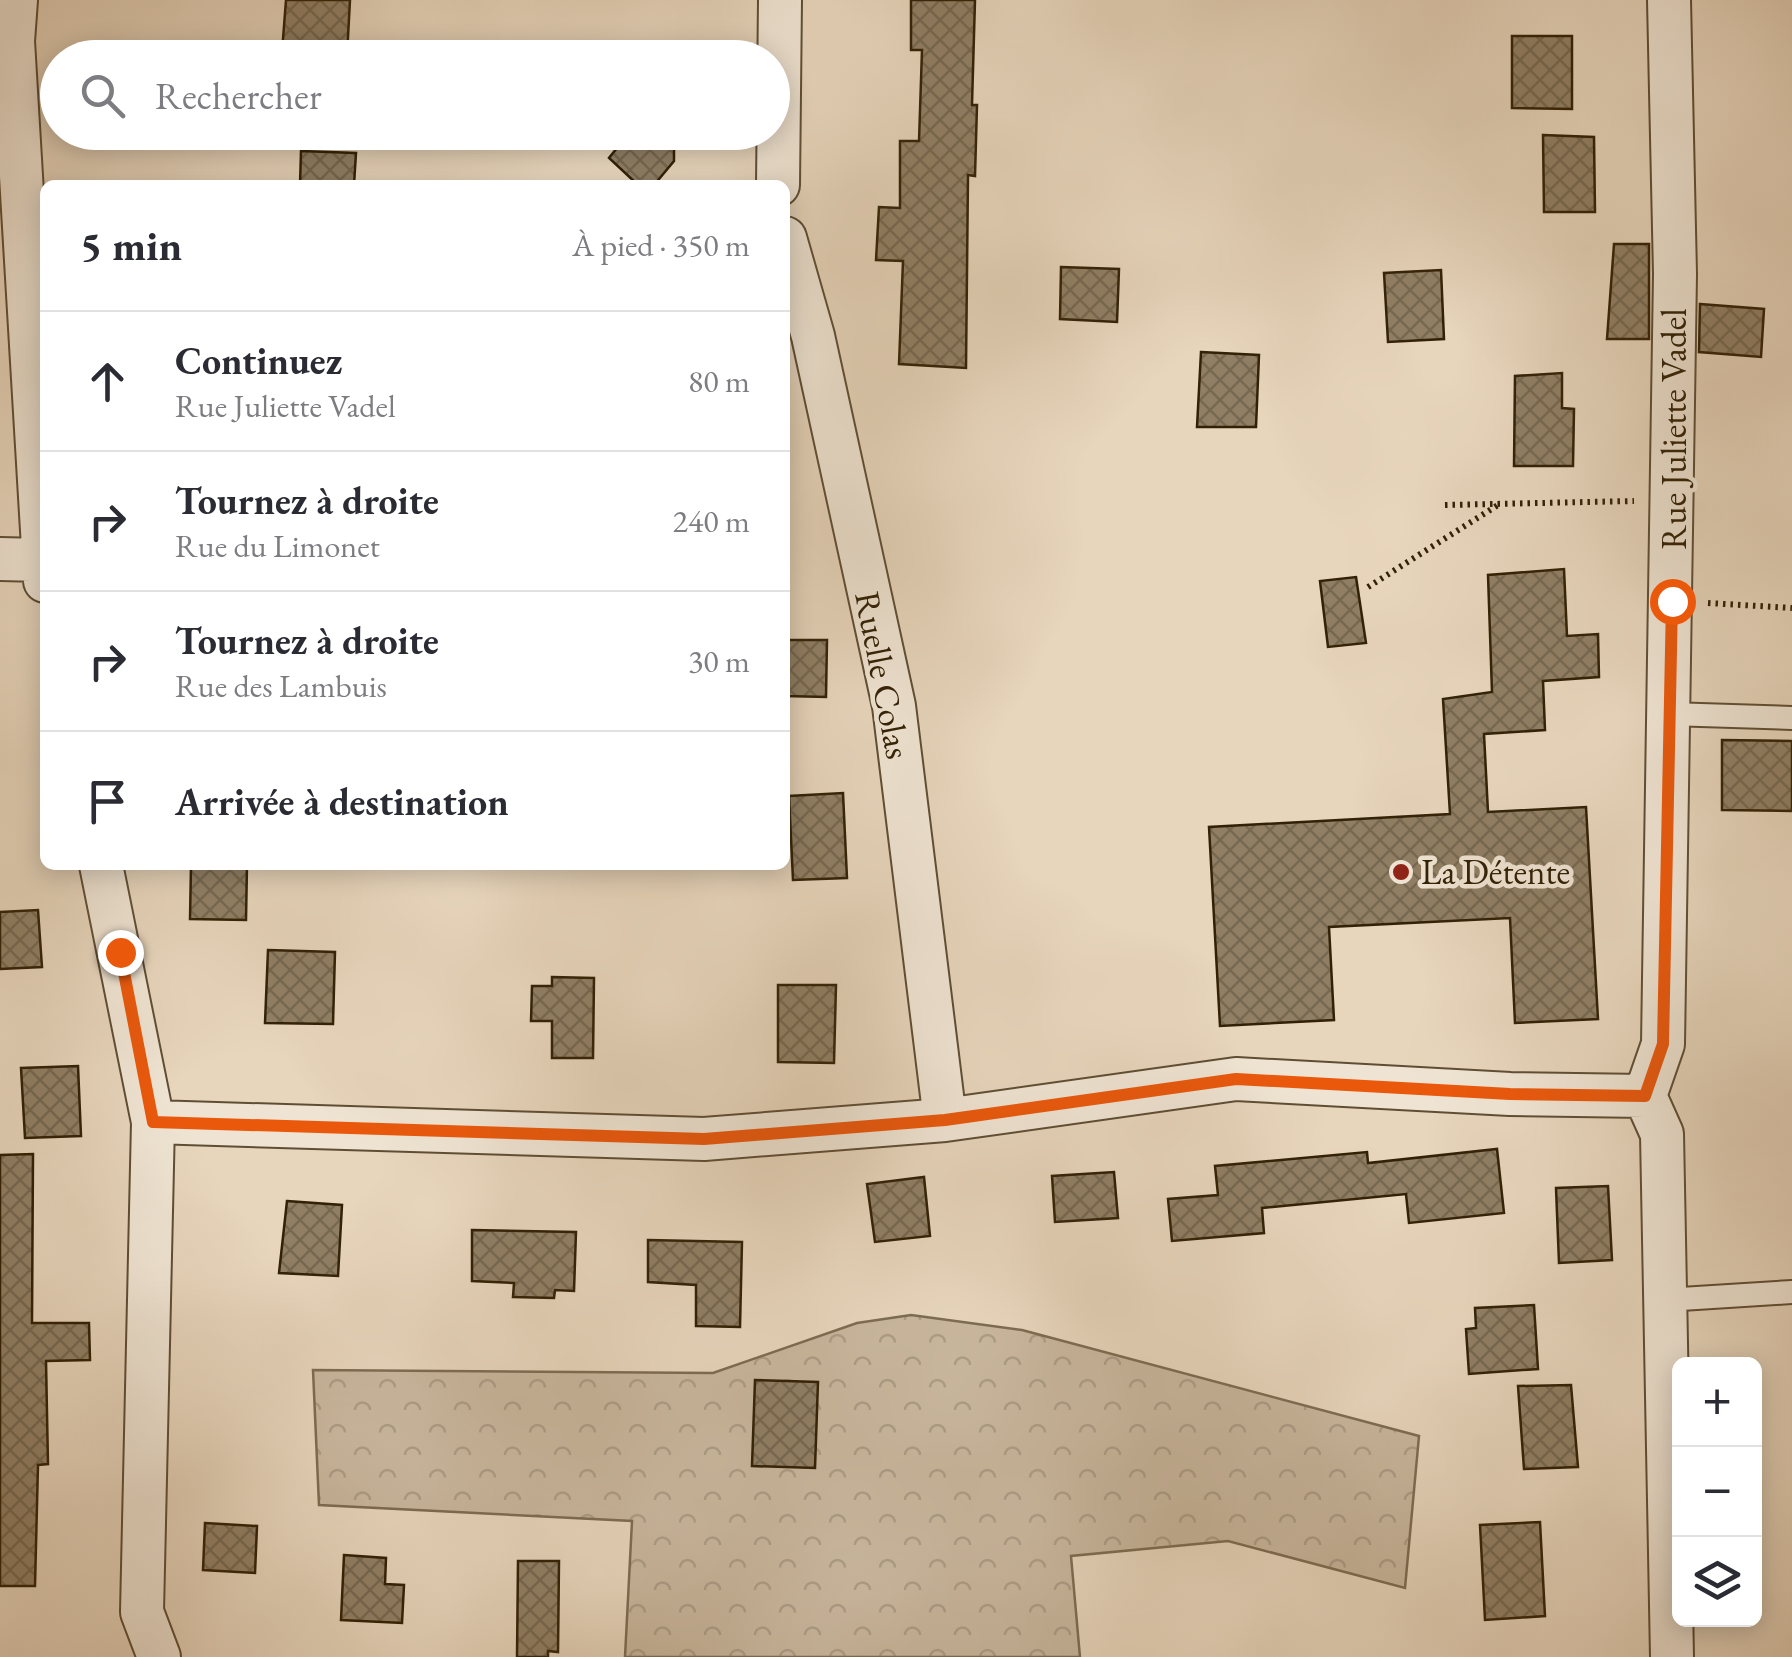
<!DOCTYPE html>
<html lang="fr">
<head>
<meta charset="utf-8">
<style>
	body { margin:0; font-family:"EB Garamond",serif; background:#f7f7f7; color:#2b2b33 }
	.controls { position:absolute; right:30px; bottom:30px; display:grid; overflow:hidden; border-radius:15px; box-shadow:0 5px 25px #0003 }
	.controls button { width:90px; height:90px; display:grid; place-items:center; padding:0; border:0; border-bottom:2px solid #e1e1e2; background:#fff; color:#2b2b33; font:50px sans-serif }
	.stop { position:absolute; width:30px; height:30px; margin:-22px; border:8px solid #ea580c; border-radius:50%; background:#fff }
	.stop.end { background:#ea580c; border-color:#fff; box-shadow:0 2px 10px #0008 }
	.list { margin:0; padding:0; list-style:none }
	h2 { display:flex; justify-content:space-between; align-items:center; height:130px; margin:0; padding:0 40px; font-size:42px }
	h2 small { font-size:32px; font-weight:400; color:#7c7c81 }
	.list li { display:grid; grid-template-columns:65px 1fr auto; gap:30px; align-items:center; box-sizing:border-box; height:140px; padding:0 40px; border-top:2px solid #e1e1e2 }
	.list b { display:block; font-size:38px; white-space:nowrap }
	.list p { margin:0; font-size:32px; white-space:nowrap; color:#7c7c81 }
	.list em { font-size:32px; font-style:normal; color:#7c7c81 }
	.icon { flex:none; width:55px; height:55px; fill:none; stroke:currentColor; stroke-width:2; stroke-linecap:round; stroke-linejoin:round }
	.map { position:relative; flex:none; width:1792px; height:1657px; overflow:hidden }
	.search { position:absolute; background:#fff; box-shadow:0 5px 25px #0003; left:40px; top:40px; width:750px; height:110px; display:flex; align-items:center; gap:25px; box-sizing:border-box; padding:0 35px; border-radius:55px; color:#7c7c81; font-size:38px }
	.panel { position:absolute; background:#fff; box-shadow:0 5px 25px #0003; left:40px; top:180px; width:750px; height:690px; border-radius:15px }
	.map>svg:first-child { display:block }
	.forest { fill:url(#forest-crowns); stroke:#7d6c52; stroke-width:2.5 }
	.building { fill:url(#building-cross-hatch); stroke:#322106; stroke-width:2.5 }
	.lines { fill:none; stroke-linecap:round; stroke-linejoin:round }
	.lane-casing { stroke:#5f4e34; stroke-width:26 }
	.street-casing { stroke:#5f4e34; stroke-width:46 }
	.path { stroke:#322106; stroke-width:6; stroke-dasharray:2.5 5; stroke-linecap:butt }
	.lane { stroke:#efe4d3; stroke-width:22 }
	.street { stroke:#efe4d3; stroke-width:42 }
	.route { stroke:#ea580c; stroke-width:12 }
	.poi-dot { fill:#8f2418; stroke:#efe4d3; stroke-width:4 }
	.labels { text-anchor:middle; stroke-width:9; stroke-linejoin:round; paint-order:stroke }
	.street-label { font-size:35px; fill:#322106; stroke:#efe4d3 }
	.poi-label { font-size:35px; fill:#322106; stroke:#efe4d3; text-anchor:start }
</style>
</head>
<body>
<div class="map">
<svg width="1792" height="1657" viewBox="0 0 1792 1657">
	<defs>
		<pattern id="forest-crowns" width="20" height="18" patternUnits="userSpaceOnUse" patternTransform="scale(2.5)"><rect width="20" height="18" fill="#c8b69d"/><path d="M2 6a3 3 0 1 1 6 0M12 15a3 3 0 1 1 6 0" fill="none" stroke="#ac9c86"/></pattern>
		<pattern id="building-cross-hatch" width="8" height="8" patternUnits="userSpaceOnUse" patternTransform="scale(2.5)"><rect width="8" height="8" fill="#907f65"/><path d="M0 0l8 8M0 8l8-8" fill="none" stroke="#766851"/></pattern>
	</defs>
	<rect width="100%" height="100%" fill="#e7d5bc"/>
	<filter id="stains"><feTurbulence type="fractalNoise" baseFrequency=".002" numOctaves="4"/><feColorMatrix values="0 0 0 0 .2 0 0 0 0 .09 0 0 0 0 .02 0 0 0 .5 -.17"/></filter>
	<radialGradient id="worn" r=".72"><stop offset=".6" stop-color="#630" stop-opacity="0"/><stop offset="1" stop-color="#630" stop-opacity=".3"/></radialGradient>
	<path class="forest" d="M911 1315 1022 1330 1419 1436 1405 1588 1228 1541 1071 1556 1080 1657H625L632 1521 319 1505 313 1370 713 1373 857 1323Z"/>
	<path class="building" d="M286 0H350L347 56 282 52Z
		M911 0H975L972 105H977L975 176 968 175 966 368 899 364 903 261 876 260 879 207 900 208V141H919L922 50H911Z
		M1512 36H1572V109L1512 108Z
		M630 132H674V161L654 185H638L609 158Z
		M1543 135 1594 137 1595 212H1544Z
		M301 151 356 153 354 185H300Z
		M1614 244H1649V339H1607Z
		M1061 267 1119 269 1117 322 1060 319Z
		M1441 270 1444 339 1388 342 1384 273Z
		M1700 304 1764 309 1761 357 1699 352Z
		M1201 352 1259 355 1256 427H1197Z
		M1562 373V408L1574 409 1573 466H1514L1515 376Z
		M1564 569 1567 636 1598 634 1599 677 1543 681 1545 730 1484 734 1488 812 1586 807 1598 1019 1515 1023 1510 918 1329 927 1334 1020 1220 1026 1209 827 1450 814 1443 699 1492 692 1488 575Z
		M1356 577 1366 643 1328 647 1320 581Z
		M785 640H827L826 697 785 696Z
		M1722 740 1792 741V811L1722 810Z
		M843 793 847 878 793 880 789 796Z
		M191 865H247L246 920 190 919Z
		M38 910 42 967 0 969V912Z
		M268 950 335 952 333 1024 265 1023Z
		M552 977 594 978 593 1058H552V1021H531L532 986H552Z
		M778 985H836L834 1063 778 1062Z
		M78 1066 81 1136 25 1138 21 1068Z
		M1497 1149 1504 1213 1409 1223 1406 1194 1262 1208 1264 1233 1172 1241 1168 1199 1218 1195 1215 1166 1367 1152 1368 1163Z
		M33 1154 32 1323H89L90 1360 46 1361 48 1464 38 1465 35 1586H0V1155Z
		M1114 1172 1118 1218 1055 1222 1052 1176Z
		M924 1177 930 1236 875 1242 867 1184Z
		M1608 1186 1612 1260 1559 1263 1556 1188Z
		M287 1201 342 1205 338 1276 279 1273Z
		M472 1230 576 1232 574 1291 555 1290 554 1298 513 1297 514 1283 472 1281Z
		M648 1240 742 1242 740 1327 696 1326V1285L648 1282Z
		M1534 1305 1538 1369 1469 1374 1466 1329 1476 1328 1475 1308Z
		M755 1380 818 1382 815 1468 752 1466Z
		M1571 1385 1578 1467 1524 1469 1518 1386Z
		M1540 1522 1545 1616 1485 1620 1480 1525Z
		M205 1523 257 1526 255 1573 203 1570Z
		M344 1555 386 1558 385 1584 404 1585 402 1623 341 1620Z
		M518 1561H559L558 1652 548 1651V1657H517Z"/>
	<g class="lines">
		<g class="lane-casing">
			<path id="lane" d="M1669 714 1792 718
				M1665 1300 1792 1292"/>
		</g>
		<g class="street-casing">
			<path id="street" d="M16 0 13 41 45 581
				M778 185 780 0
				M785 238 813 336 894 706 945 1120
				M0 559 41 560
				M101 865 153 1122 142 1612 159 1657
				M1645 1096 1663 1044 1675 274 1669 0
				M1645 1096 1662 1134 1672 1657
				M153 1122 704 1139 945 1120 1236 1079 1510 1094 1645 1096"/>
		</g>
		<path class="path" d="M1445 505 1634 501
			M1368 587 1498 505
			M1708 603 1792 608"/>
		<use href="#lane" class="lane"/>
		<use href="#street" class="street"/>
	</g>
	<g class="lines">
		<path class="route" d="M120 952 153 1122 704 1139 945 1120 1236 1079 1510 1094 1645 1096 1663 1044 1672 601"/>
	</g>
	<circle class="poi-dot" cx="1401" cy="872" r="10"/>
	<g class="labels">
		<g class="street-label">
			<text transform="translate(1674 429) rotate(-90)" y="12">Rue Juliette Vadel</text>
			<text transform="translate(883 675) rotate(79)" y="12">Ruelle Colas</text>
		</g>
		<g class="poi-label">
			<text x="1421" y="884">La Détente</text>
		</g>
	</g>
	<rect width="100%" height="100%" filter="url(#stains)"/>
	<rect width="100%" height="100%" fill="url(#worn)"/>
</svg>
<div class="controls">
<button>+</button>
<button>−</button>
<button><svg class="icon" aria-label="layers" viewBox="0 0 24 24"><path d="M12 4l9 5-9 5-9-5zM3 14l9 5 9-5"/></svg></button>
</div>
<div class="stop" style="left:1672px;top:601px"></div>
<div class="stop end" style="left:120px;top:952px"></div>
<div class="search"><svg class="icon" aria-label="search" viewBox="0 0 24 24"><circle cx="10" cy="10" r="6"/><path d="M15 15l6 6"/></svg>Rechercher</div>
<section class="panel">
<h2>5 min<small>À pied · 350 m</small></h2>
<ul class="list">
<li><svg class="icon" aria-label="ahead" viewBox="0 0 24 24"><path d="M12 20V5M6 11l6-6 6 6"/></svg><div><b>Continuez</b><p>Rue Juliette Vadel</p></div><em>80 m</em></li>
<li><svg class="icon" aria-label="right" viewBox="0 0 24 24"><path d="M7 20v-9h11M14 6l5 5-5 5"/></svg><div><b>Tournez à droite</b><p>Rue du Limonet</p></div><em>240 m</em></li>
<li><svg class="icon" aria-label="right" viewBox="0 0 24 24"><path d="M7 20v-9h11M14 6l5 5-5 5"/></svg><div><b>Tournez à droite</b><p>Rue des Lambuis</p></div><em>30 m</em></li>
<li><svg class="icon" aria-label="arrive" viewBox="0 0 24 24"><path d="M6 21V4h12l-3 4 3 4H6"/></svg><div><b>Arrivée à destination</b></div></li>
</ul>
</section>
</div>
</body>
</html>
